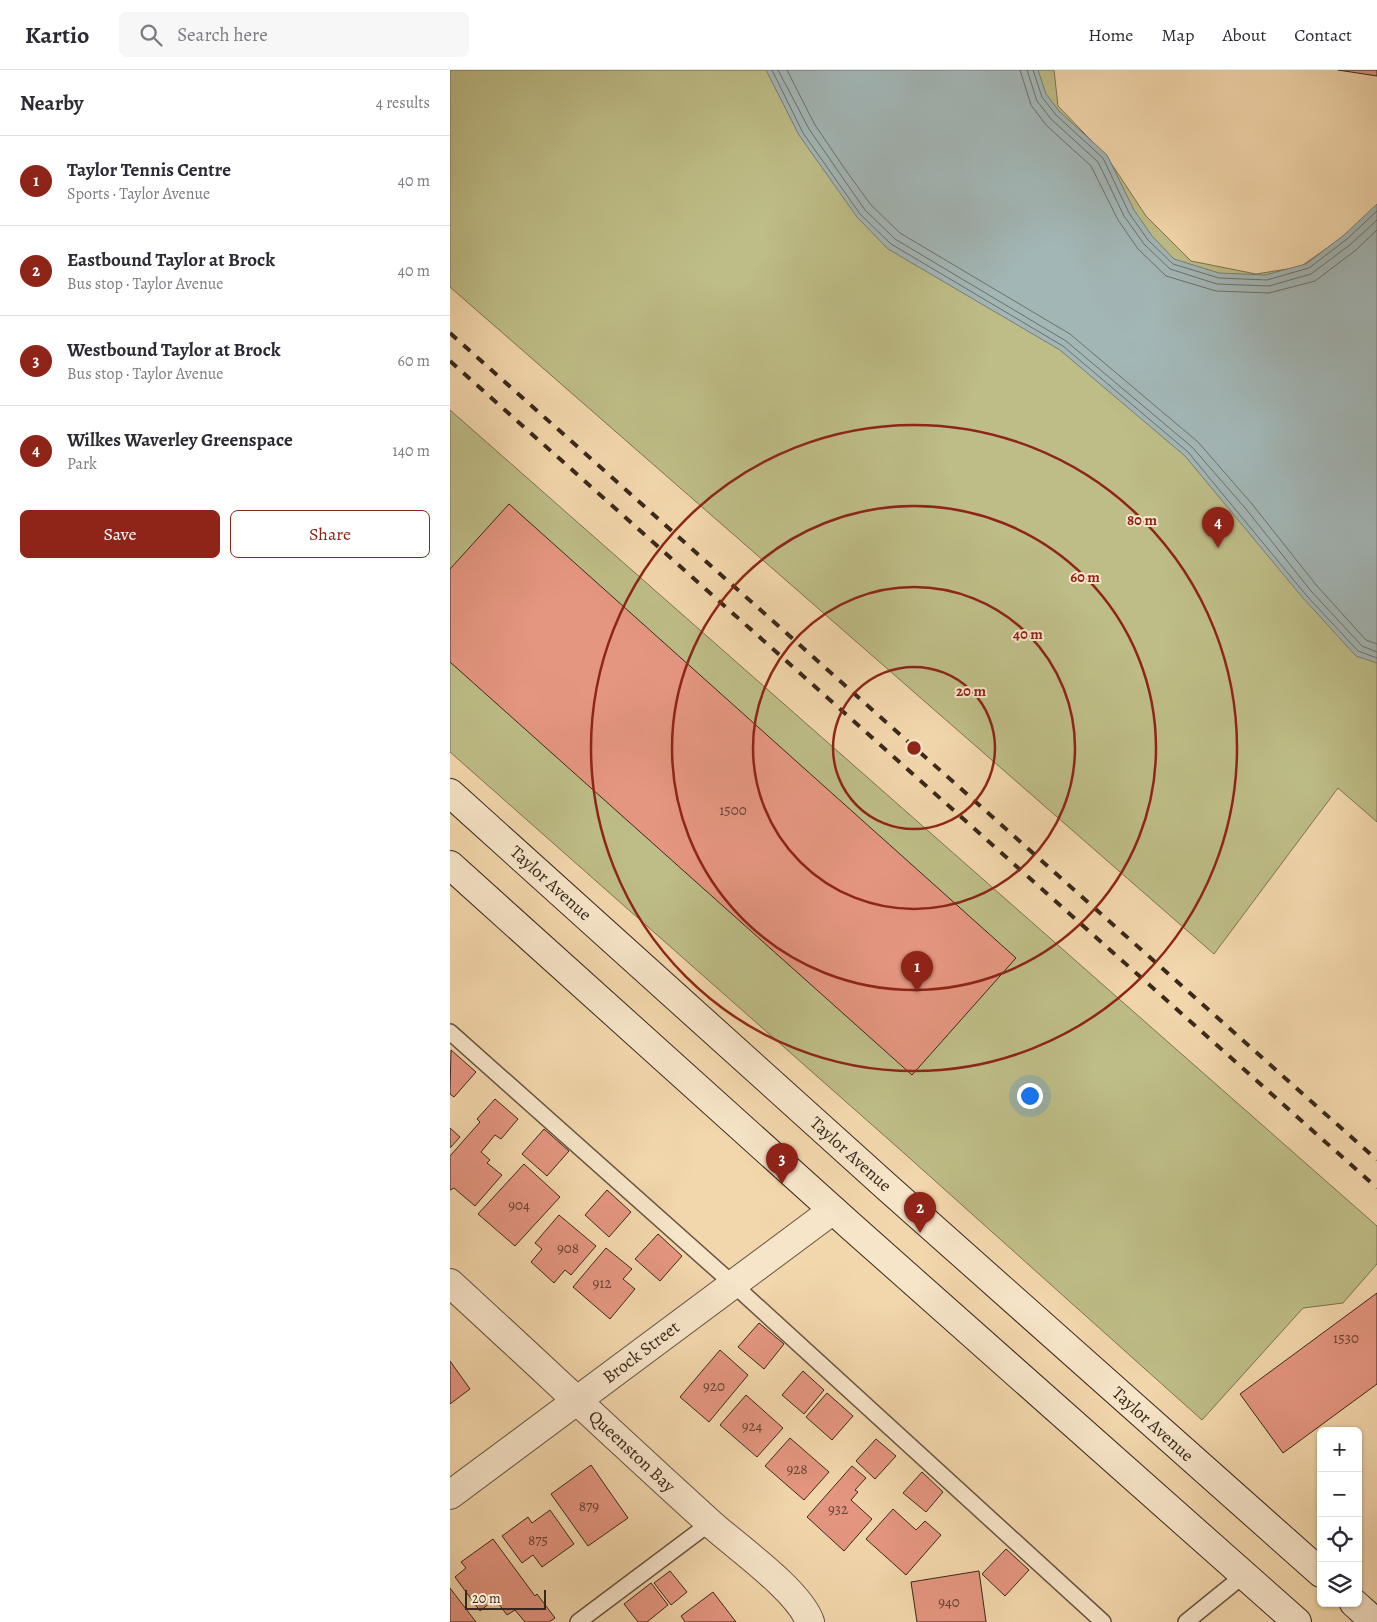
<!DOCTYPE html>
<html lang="en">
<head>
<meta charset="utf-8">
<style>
	body { margin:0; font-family:Alegreya,serif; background:#f7f7f7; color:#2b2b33 }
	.controls { position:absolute; right:15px; bottom:15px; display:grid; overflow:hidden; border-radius:8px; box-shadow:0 1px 4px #0004 }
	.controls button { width:45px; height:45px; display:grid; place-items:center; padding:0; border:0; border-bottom:1px solid #e1e1e2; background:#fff; color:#2b2b33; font:25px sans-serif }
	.scale { position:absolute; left:15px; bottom:12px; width:81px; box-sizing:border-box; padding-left:5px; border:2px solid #3a281c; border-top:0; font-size:14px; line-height:18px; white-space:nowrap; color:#3a281c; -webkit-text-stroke:4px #f7e5c9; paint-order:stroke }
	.you { position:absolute; left:579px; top:1025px; width:18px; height:18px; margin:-12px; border:4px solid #fff; border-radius:50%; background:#1a73e8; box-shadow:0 0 0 8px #1a73e833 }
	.badge { display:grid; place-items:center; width:32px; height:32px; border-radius:50%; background:#8f2418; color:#fff; font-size:16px; font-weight:700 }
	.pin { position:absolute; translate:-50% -41px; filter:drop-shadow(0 1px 2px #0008) }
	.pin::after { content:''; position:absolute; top:26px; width:18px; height:15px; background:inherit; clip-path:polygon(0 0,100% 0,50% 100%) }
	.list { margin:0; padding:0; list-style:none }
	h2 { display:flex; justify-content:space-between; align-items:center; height:65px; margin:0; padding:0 20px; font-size:21px }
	h2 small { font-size:16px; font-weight:400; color:#7c7c81 }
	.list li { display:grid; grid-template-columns:32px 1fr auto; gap:15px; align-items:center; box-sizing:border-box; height:90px; padding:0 20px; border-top:1px solid #e1e1e2 }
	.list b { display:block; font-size:19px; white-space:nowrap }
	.list p { margin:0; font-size:16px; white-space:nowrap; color:#7c7c81 }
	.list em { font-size:16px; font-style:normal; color:#7c7c81 }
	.actions { display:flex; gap:10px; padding:15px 20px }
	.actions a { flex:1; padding:11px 0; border:1px solid #8f2418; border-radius:8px; text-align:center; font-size:18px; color:#8f2418 }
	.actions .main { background:#8f2418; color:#fff }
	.icon { flex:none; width:28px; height:28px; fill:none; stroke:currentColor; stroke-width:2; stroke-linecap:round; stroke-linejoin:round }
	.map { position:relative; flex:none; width:927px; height:1552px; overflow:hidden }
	header { display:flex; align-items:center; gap:30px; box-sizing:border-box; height:70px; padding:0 25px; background:#fff; border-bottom:1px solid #e1e1e2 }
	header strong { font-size:24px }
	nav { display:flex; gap:28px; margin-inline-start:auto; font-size:18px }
	.search { width:350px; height:45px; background:#f7f7f7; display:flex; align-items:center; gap:12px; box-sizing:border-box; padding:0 18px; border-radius:8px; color:#7c7c81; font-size:19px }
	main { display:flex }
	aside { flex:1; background:#fff }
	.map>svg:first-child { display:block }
	.green { fill:#bebd87; stroke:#7c7252 }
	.water { fill:#a2b6b6; stroke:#787d78 }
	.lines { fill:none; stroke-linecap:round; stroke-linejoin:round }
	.shore { stroke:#6e6f69; stroke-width:1 }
	.building { fill:#e59681; stroke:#3a281c }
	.service-casing { stroke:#685440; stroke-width:18 }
	.minor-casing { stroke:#685440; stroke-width:30 }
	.secondary-casing { stroke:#3a281c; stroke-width:30 }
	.service { stroke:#f7e5c9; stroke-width:15 }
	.minor { stroke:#f7e5c9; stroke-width:28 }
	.secondary { stroke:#f7e5c9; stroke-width:28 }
	.rail { stroke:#3a281c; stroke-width:4; stroke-dasharray:9 9; stroke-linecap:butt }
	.ring { fill:none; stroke:#8f2418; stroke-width:2.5 }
	.labels { text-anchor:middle; stroke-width:4; stroke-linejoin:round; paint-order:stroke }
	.number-label { font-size:15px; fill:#654435 }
	.street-label { font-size:18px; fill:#3a281c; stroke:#f7e5c9 }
	.centre { fill:#8f2418; stroke:#f7e5c9; stroke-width:2.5 }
	.ring-label { font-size:15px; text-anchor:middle; font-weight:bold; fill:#8f2418; stroke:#f7e5c9; stroke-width:4; stroke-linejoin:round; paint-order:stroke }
</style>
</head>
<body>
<header>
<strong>Kartio</strong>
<div class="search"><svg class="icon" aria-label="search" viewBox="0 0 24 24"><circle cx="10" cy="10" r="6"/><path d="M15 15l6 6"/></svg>Search here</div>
<nav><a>Home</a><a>Map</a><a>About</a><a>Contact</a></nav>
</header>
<main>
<aside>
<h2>Nearby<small>4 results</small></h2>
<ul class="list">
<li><span class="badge">1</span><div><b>Taylor Tennis Centre</b><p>Sports · Taylor Avenue</p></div><em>40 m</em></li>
<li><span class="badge">2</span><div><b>Eastbound Taylor at Brock</b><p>Bus stop · Taylor Avenue</p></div><em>40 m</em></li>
<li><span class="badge">3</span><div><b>Westbound Taylor at Brock</b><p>Bus stop · Taylor Avenue</p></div><em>60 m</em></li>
<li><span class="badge">4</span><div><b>Wilkes Waverley Greenspace</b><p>Park</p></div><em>140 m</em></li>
</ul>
<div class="actions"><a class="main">Save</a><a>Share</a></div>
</aside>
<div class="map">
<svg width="927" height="1552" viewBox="0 0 927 1552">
	<rect width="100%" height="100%" fill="#f3d7ac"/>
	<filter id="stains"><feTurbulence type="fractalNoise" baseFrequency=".004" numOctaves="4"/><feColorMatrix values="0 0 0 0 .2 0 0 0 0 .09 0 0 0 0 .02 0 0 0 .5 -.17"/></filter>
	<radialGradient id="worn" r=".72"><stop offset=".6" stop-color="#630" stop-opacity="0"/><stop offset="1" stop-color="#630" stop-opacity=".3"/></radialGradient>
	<path class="green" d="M0 0H604L608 36 657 87 696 146 741 191 806 204 850 197 927 143V752L888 718 764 884 0 217Z
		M0 340 927 1156V1194L893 1233 853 1238 752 1350 455 1084 0 682Z"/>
	<path class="water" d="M316 0H588L596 24 609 41 657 85 684 140 702 166 724 189 769 203 815 205 856 194 894 165 927 134V593L906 586 853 528 735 386 610 280 438 179 407 147 349 65Z"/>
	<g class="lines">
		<path class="shore" d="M322 0 353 63 410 144 441 174 613 276 738 382 856 525 908 581 927 588
			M328 0 359 59 415 140 445 169 616 271 742 377 796 439 861 521 912 576 927 582
			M337 0 365 55 397 102 421 135 450 163 620 264 748 372 802 434 867 516 916 570 927 574
			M570 0 581 35 596 55 641 96 668 150 688 179 716 206 766 221 819 223 865 211 906 180 927 160
			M577 0 587 31 601 49 648 92 674 146 694 174 720 199 767 214 819 216 861 204 901 174 927 150
			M583 0 592 27 606 45 653 88 679 143 698 170 723 194 769 208 817 210 859 198 897 169 927 141"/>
	</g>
	<path class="building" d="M888 0H927V6Z
		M59 434 566 888 462 1005 0 592V499Z
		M1 980 26 1002 4 1027 0 1024Z
		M45 1029 68 1049 51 1069 45 1065 31 1082 40 1090 37 1093 52 1105 25 1136 4 1118 0 1120V1086L30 1052 27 1049Z
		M0 1058 10 1067 0 1078Z
		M94 1059 119 1081 97 1106 72 1084Z
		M74 1094 110 1127 65 1176 28 1144Z
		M157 1120 181 1142 159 1167 135 1145Z
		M109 1145 146 1176 121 1205 115 1200 104 1213 81 1192 92 1179 85 1173Z
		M208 1164 232 1186 210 1211 185 1189Z
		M156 1178 182 1199 173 1209 185 1219 160 1249 123 1217Z
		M927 1223V1314L833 1383 790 1324Z
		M309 1253 334 1274 314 1299 288 1277Z
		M270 1280 298 1305 259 1352 230 1327Z
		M0 1291 20 1319 0 1334Z
		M353 1301 374 1320 354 1344 332 1325Z
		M377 1323 403 1346 382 1370 356 1347Z
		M296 1325 333 1358 307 1387 270 1355Z
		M340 1368 379 1402 354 1430 315 1396Z
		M426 1369 446 1386 425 1409 406 1391Z
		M141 1395 178 1448 138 1476 101 1424Z
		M402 1396 416 1408 405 1420 408 1422 401 1430 422 1449 394 1481 357 1447Z
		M472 1402 493 1422 476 1442 453 1423Z
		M443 1439 466 1460 475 1451 491 1465 456 1505 416 1469Z
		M100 1440 124 1474 92 1497 83 1485 72 1493 52 1466 78 1447 82 1453Z
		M43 1469 85 1526 87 1524 105 1548 99 1552H75L65 1540 57 1545 45 1529 30 1541 5 1507 16 1498 11 1492Z
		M556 1479 579 1500 555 1526 532 1504Z
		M220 1501 237 1522 221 1535 204 1513Z
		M529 1501 536 1552H467L461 1512Z
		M201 1513 218 1535 197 1552H188L174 1534Z
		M0 1518 26 1552H0Z
		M263 1522 286 1552H235L231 1546Z"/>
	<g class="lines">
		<g class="service-casing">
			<path id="service" d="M0 962 283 1214 653 1552
				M128 1552 260 1453
				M736 1552 794 1505"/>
		</g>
		<g class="minor-casing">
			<path id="minor" d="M0 1213C86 1292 172 1373 259 1452 285 1476 349 1520 360 1552
				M0 1425 383 1140"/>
		</g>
		<g class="secondary-casing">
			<path id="secondary" d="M0 723 438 1118 871 1503
				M0 795 403 1158 847 1552
				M904 1533 925 1552"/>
		</g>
		<use href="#service" class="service"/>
		<use href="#minor" class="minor"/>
		<use href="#secondary" class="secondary"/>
		<path class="rail" d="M0 263 927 1090
			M0 291 927 1118"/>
	</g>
	<g class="ring">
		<circle cx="464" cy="678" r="81"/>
		<circle cx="464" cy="678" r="161"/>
		<circle cx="464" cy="678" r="242"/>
		<circle cx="464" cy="678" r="323"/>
	</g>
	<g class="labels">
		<g class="number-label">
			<text x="283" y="745">1500</text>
			<text x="69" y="1140">904</text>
			<text x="118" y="1183">908</text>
			<text x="152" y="1218">912</text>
			<text x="896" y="1273">1530</text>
			<text x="264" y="1321">920</text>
			<text x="302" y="1361">924</text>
			<text x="347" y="1404">928</text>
			<text x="139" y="1441">879</text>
			<text x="388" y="1444">932</text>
			<text x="88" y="1475">875</text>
			<text x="499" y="1537">940</text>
		</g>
		<g class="street-label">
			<text transform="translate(101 813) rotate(42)" y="6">Taylor Avenue</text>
			<text transform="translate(401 1084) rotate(42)" y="6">Taylor Avenue</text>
			<text transform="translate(191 1282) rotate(-37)" y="6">Brock Street</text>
			<text transform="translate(703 1354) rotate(42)" y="6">Taylor Avenue</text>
			<text transform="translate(182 1381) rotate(43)" y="6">Queenston Bay</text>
		</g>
	</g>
	<circle cx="464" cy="678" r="8" class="centre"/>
	<g class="ring-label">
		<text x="692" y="455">80 m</text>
		<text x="635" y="512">60 m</text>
		<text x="578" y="569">40 m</text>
		<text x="521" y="626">20 m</text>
	</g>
	<rect width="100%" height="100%" filter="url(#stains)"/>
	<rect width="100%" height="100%" fill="url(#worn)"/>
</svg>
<div class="controls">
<button>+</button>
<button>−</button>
<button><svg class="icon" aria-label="locate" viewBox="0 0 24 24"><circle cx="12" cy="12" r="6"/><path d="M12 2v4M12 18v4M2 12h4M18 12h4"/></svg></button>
<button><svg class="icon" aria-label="layers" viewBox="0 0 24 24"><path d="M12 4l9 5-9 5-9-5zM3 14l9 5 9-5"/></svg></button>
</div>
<div class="scale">20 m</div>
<div class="you"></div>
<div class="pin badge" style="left:467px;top:922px">1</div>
<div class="pin badge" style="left:470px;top:1163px">2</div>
<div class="pin badge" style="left:332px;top:1114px">3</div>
<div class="pin badge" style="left:768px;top:478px">4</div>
</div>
</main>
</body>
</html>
